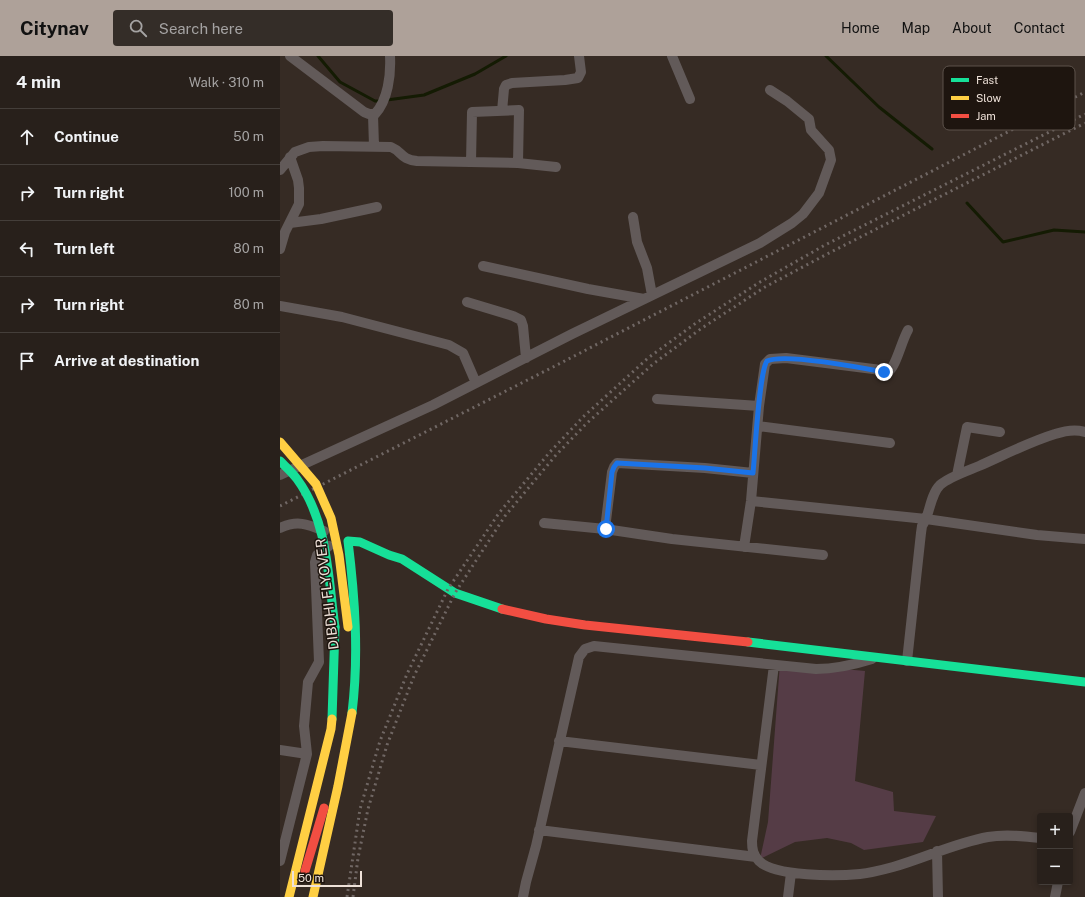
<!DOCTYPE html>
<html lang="en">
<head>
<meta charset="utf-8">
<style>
	body { margin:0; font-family:"Public Sans",sans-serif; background:#342d28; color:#f1f3f6 }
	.controls { position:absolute; right:12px; bottom:12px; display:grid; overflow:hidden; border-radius:4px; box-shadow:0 2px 6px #0003 }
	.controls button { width:36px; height:36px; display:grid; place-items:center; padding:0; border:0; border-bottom:1px solid #443e3a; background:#28201b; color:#f1f3f6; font:20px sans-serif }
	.scale { position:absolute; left:12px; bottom:10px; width:70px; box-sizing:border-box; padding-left:4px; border:2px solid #eee1d8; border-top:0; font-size:11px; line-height:14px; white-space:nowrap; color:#eee1d8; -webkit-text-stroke:3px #1e150f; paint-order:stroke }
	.stop { position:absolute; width:12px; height:12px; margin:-9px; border:3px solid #1a73e8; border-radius:50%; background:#fff }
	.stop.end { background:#1a73e8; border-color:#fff; box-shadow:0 1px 4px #0008 }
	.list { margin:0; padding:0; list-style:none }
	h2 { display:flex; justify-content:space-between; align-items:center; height:52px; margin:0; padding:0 16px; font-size:17px }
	h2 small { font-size:13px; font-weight:400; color:#a5a3a3 }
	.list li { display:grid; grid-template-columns:26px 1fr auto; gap:12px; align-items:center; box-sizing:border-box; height:56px; padding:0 16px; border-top:1px solid #443e3a }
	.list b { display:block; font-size:15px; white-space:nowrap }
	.list em { font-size:13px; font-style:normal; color:#a5a3a3 }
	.icon { flex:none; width:22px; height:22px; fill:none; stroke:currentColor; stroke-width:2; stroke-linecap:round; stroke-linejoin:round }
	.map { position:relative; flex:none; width:805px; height:841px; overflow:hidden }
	header { display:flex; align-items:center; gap:24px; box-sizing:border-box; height:56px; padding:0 20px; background:#aea199; color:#111 }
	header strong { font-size:19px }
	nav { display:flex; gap:22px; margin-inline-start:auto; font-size:14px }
	.search { width:280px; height:36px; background:#342d28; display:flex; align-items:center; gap:10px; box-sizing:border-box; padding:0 14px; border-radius:4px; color:#a5a3a3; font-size:15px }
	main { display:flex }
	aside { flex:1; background:#28201b }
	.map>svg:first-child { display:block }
	.green { fill:#553c46 }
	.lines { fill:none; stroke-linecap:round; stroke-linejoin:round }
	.stream { stroke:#141b03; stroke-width:3 }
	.street { stroke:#625a59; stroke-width:10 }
	.fast { stroke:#16e098; stroke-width:9 }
	.slow { stroke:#ffcf43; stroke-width:9 }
	.jam { stroke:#f24e42; stroke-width:9 }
	.rail { stroke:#706764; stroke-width:3; stroke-dasharray:2 4; stroke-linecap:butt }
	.fast-bridge { stroke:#16e098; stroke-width:9 }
	.slow-bridge { stroke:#ffcf43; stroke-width:9 }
	.route { stroke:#1a73e8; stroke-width:5 }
	.labels { text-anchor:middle; stroke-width:3; stroke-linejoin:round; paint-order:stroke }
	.street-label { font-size:14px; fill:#eee1d8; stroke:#1e150f }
	.key { fill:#1e150f; stroke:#5c524b; stroke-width:1 }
	.key-label { font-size:11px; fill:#eee1d8 }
</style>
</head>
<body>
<header>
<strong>Citynav</strong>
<div class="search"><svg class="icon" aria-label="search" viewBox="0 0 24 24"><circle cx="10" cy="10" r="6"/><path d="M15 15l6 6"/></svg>Search here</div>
<nav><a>Home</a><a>Map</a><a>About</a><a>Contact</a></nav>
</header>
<main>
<aside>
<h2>4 min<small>Walk · 310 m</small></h2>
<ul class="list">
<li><svg class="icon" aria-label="ahead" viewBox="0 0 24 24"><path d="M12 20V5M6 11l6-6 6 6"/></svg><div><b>Continue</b></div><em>50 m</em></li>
<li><svg class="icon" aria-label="right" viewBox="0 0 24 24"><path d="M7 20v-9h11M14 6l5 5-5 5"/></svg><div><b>Turn right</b></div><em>100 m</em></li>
<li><svg class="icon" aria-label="left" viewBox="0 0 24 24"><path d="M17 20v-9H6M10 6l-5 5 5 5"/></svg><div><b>Turn left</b></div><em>80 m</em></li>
<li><svg class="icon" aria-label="right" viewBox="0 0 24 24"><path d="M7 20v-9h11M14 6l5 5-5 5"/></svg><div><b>Turn right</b></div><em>80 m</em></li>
<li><svg class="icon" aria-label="arrive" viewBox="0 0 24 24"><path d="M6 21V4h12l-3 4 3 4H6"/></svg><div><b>Arrive at destination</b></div></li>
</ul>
</aside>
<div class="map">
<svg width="805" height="841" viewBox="0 0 805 841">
	<rect width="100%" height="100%" fill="#362b24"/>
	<path class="green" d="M500 607 585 615 575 725 613 736 614 755 656 760 643 786 584 794 571 787 547 782 515 786 480 803 488 766Z"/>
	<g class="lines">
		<path class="stream" d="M38 0 60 26 95 45H101
			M546 0 599 51 652 93
			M107 44 144 39 195 18 226 0
			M687 147 723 186 774 174 805 176"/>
		<path class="street" d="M10 0 84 56 89 58H95C108 44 111 19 110 0
			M392 0 410 43
			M222 55 224 33 226 29 232 27 285 24 298 22 301 16 299 0
			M93 59 94 90
			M191 106 192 56 239 54 238 107
			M0 114 15 96 29 91 43 90 111 91C123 96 120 103 137 105L238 107 276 111
			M353 161 357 186 367 212 372 239
			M10 167 41 163 97 151
			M0 193 5 176 19 148V132L18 124 10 101
			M203 210 308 233 364 243
			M187 246 233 260 241 264 243 270 246 302
			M0 250 62 261 169 289 183 297 196 327
			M377 343 479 350
			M478 370 610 387
			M0 419 153 349 292 278 480 187 512 167 523 158 539 137 551 104 549 94 531 74 529 63 507 45 490 34
			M677 419 687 371 720 376
			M471 445 646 463C650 452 652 437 660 429 669 421 687 415 699 410 724 399 749 386 775 378 784 375 796 373 805 376
			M264 467 325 473 392 483 543 499
			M0 472C17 464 27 468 44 475
			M325 473 332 416 334 411 337 407 425 412 473 417
			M464 491 471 445 479 350 485 308 490 303 506 302 609 315C616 310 622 284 628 274
			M627 605 641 477 642 470 646 463 757 479 805 483
			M494 609 472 785C472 793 473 799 479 805 495 821 557 820 580 818 590 817 602 814 613 811 645 802 675 787 708 781 725 778 743 780 760 782
			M279 685 481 709
			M0 694 27 698
			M259 774 476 801
			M790 776 805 737
			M657 795 658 841
			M0 805 27 698 24 670 28 626 39 606 35 506 37 499 49 490
			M243 841 246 826 256 790 299 601 305 593 314 590 536 613C556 613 573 609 592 603
			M508 841 511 817
			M775 841 778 826"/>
		<path class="fast" d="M468 586 805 626
			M72 657C79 599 75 542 68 485L80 486 109 499 122 503 175 537 222 553
			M52 663 55 571"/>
		<path class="slow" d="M9 841 51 673 52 663
			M33 841 58 730 72 657"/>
		<path class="jam" d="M222 553 266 563 305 569 468 586
			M25 815 44 752"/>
		<path class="rail" d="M0 450 273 311 805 36
			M67 841 80 753 100 685 127 618 168 533 219 457 269 397 303 361 368 302 416 267 480 226 545 189 805 58
			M73 841 78 802 88 753 107 689 134 620 175 537 225 460 276 399 307 367 373 308 422 272 485 231 551 196 805 67"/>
		<path class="fast-bridge" d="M0 405C6 411 12 416 17 423 48 465 48 521 55 571"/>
		<path class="slow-bridge" d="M0 386 36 428 51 462 59 499 68 571"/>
	</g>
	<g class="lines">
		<path class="route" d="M326 473 332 416 334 411 337 407 425 412 473 417C475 398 479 316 487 305 504 297 583 312 604 316"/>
	</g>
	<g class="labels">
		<g class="street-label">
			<text transform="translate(47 538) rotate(-97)" y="5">DIBDHI FLYOVER</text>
		</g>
	</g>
	<rect x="663" y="10" width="132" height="64" rx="6" class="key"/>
	<rect x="671" y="22" width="18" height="4" fill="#16e098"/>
	<rect x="671" y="40" width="18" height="4" fill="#ffcf43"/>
	<rect x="671" y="58" width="18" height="4" fill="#f24e42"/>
	<g class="key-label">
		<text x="696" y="28">Fast</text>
		<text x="696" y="46">Slow</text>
		<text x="696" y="64">Jam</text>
	</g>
</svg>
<div class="controls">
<button>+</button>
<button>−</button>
</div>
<div class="scale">50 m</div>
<div class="stop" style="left:326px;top:473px"></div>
<div class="stop end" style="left:604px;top:316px"></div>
</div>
</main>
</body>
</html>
